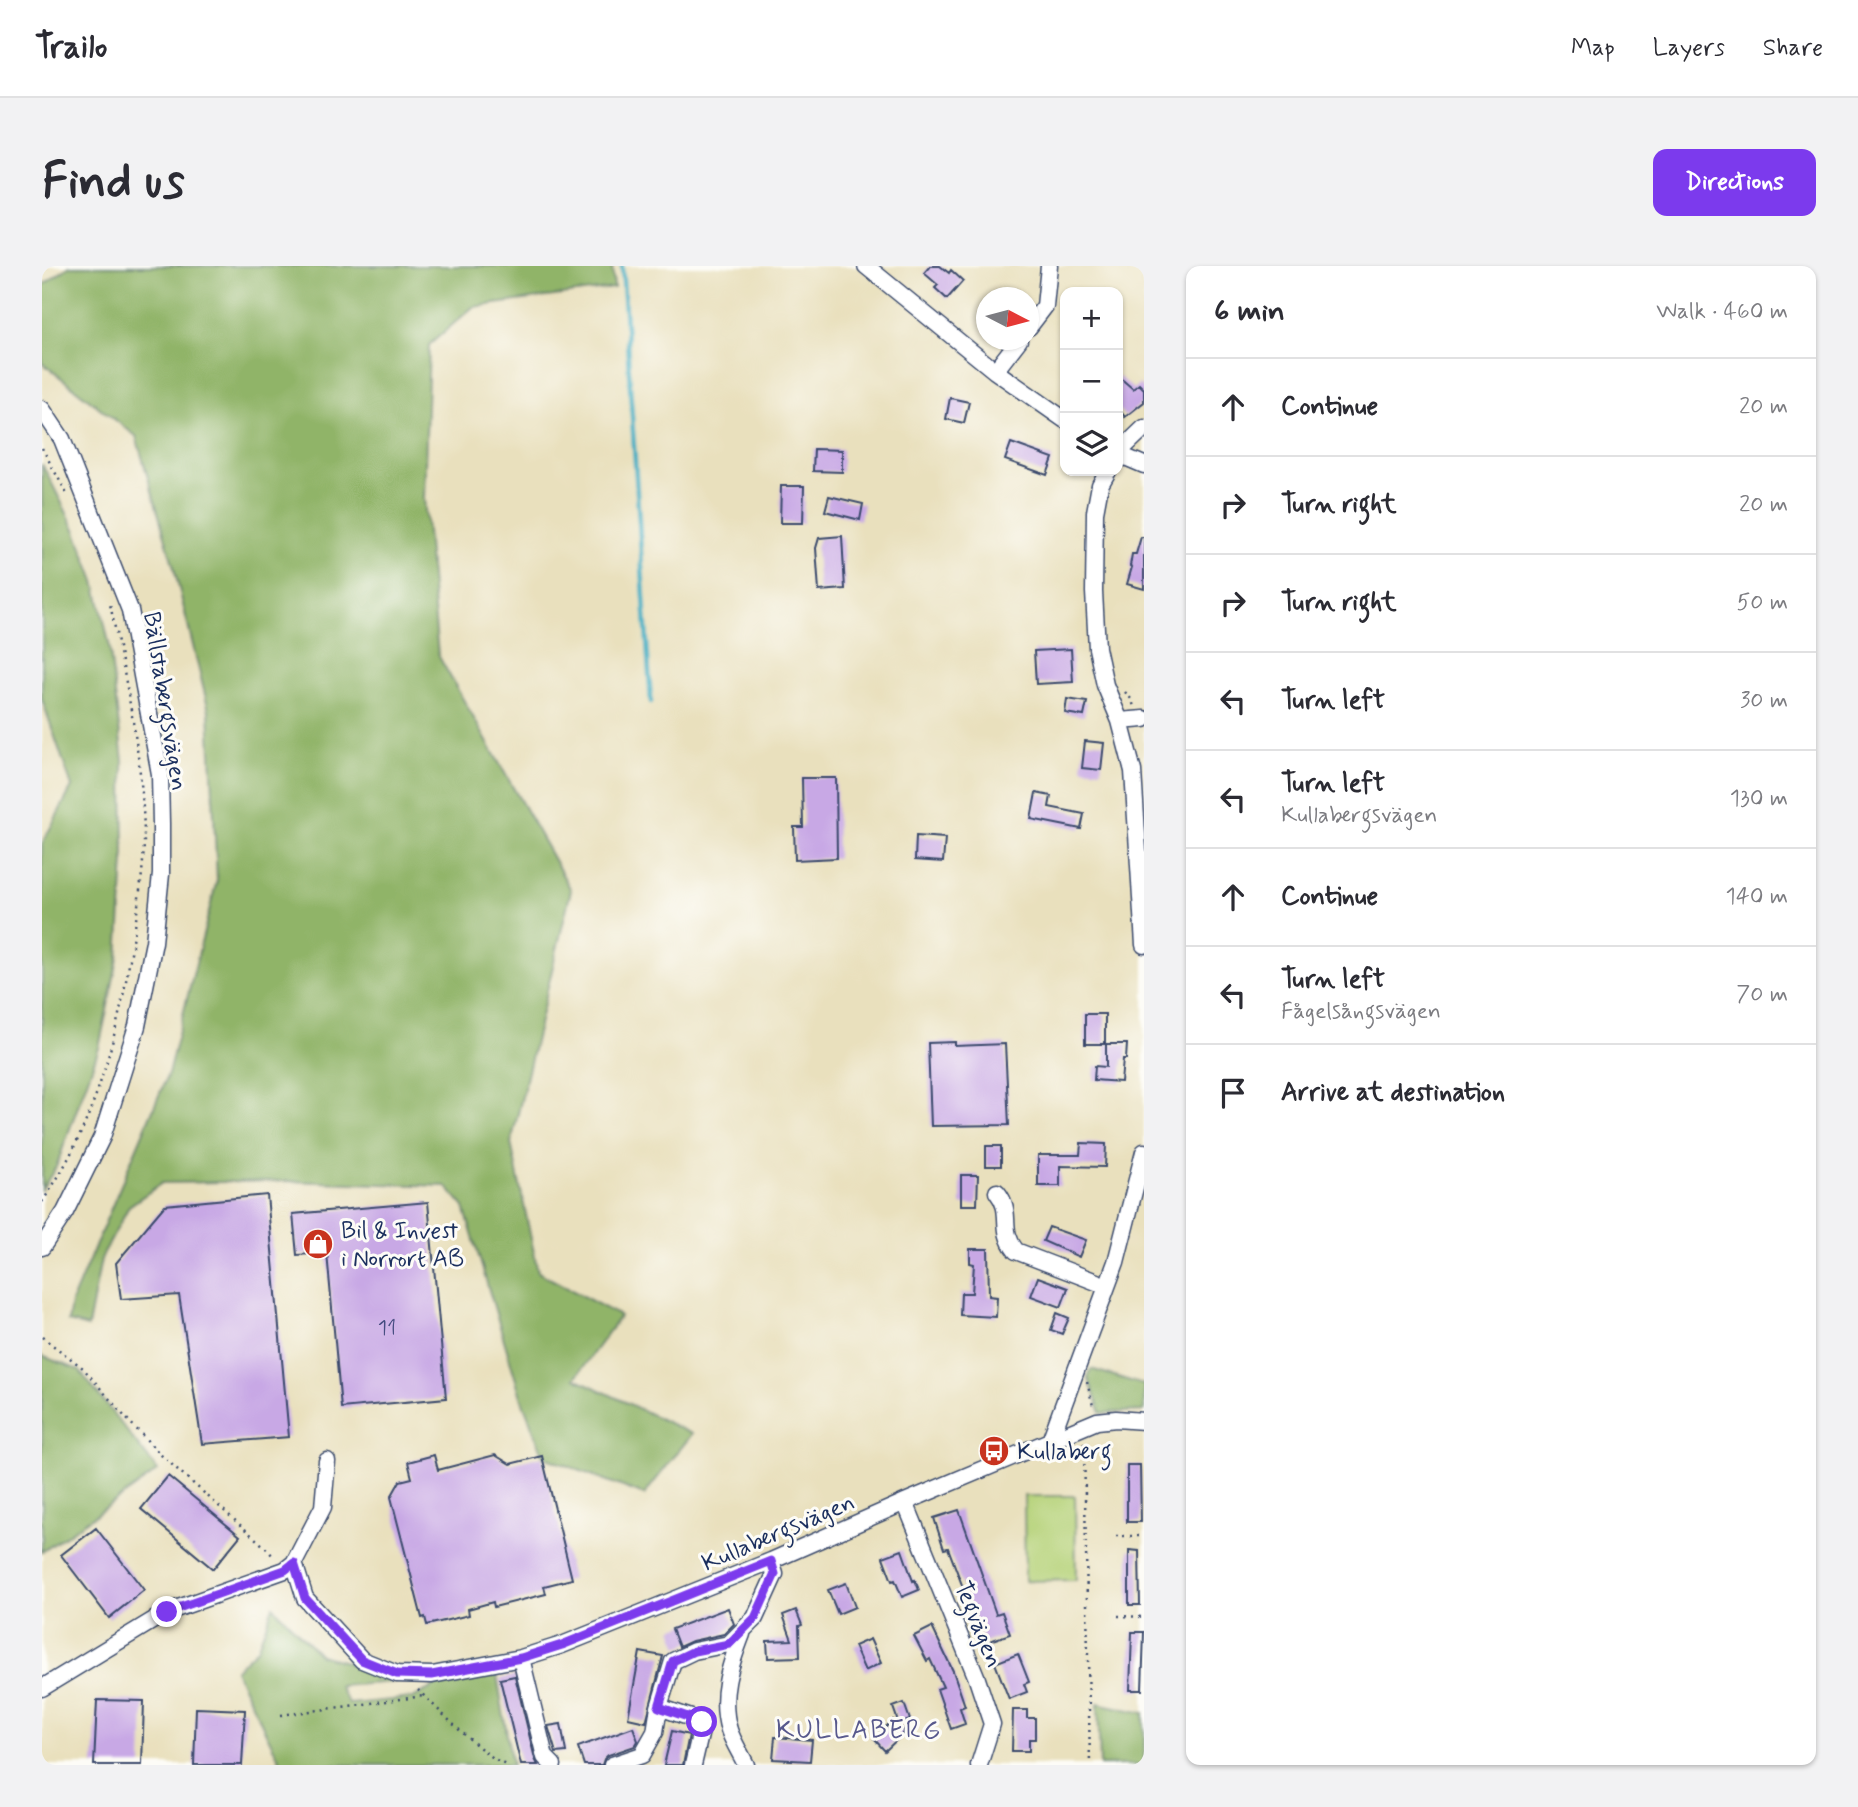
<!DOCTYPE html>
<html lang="en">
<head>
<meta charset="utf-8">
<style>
	body { margin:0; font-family:Mynerve,sans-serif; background:#f2f2f3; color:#2b2b33 }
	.controls { position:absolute; right:21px; top:21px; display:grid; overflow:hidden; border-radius:14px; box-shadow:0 2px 5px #0004 }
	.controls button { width:63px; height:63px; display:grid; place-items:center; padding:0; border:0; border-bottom:2px solid #e1e1e2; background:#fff; color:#2b2b33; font:35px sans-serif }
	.compass { position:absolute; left:934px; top:21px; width:63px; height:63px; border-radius:50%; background:#fff; box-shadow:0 2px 5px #0004; rotate:96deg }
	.stop { position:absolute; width:21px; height:21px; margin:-16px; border:5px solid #7c3aed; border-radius:50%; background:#fff }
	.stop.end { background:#7c3aed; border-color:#fff; box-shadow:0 2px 7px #0008 }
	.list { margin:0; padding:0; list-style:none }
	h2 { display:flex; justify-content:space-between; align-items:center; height:91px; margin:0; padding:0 28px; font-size:30px }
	h2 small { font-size:23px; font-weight:400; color:#7c7c81 }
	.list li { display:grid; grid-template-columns:46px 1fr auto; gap:21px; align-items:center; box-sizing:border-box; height:98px; padding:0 28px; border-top:2px solid #e1e1e2 }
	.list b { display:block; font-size:26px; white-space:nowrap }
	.list p { margin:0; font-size:23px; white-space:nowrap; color:#7c7c81 }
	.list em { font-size:23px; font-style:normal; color:#7c7c81 }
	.icon { flex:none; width:38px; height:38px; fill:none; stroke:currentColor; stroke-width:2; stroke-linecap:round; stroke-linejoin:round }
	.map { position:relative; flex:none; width:1102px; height:1499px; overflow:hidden; border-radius:14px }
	header { display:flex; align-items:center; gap:42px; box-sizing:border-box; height:98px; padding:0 35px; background:#fff; border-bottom:2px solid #e1e1e2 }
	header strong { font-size:33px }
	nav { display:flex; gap:38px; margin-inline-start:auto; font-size:24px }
	.intro { display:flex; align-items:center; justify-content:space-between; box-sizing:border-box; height:168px; padding:0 42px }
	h1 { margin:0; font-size:49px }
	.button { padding:18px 32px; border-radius:14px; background:#7c3aed; color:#fff; font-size:24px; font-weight:700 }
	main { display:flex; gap:42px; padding:0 42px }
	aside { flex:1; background:#fff; border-radius:14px; box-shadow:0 2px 5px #0004 }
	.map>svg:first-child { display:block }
	.green { fill:#b5d278; stroke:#68806b; stroke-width:2 }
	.forest { fill:#90b468; stroke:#567263; stroke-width:2 }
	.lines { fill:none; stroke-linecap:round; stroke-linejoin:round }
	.stream { stroke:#43adc2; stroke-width:4.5 }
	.building { fill:#c8a8e5 }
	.minor-casing { stroke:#3a4a6c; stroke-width:19 }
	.path { stroke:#3a4a6c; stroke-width:2.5; stroke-dasharray:2 5; stroke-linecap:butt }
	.minor { stroke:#fff; stroke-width:16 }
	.route { stroke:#7c3aed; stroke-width:9 }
	.labels { text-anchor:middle; stroke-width:6; stroke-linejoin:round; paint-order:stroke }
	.number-label { font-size:21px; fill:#464d80 }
	.street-label { font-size:24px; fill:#1b2f5e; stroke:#fdfcf7 }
	.poi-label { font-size:24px; fill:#1b2f5e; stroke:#fdfcf7; text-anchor:start }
	.neighbourhood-label { font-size:26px; letter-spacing:2px; fill:#58598d; stroke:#fdfcf7 }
</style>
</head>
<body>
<header>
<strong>Trailo</strong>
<nav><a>Map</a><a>Layers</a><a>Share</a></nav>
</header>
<div class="intro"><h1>Find us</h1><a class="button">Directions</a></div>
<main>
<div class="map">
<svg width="1102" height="1499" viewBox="0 0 1102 1499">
	<rect width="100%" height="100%" fill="#fdfcf7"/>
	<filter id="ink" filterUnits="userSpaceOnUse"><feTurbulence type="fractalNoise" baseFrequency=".0143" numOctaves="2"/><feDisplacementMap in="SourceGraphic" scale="14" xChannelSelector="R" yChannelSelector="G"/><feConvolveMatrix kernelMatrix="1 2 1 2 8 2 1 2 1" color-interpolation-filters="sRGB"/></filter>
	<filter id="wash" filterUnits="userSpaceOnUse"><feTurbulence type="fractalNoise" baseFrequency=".00686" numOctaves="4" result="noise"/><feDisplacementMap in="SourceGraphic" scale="28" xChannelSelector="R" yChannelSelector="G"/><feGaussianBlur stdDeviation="1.57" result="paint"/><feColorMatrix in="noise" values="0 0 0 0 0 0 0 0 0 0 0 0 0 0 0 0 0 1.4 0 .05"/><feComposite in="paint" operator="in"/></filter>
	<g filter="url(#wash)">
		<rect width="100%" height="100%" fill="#e9e0bd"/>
		<path class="green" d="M982 1230H1033L1034 1314 983 1315Z"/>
		<path class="forest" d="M28 0H570L572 22 431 41 387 79 382 232 396 389 529 624 469 877 496 1006 578 1050 533 1112 650 1168 602 1229 502 1191 480 1134 422 941 404 920 243 915 120 917 87 940 59 993 46 1061 26 1056 29 1037 126 808 175 614 167 445 131 298 94 170 0 97V20Z
			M0 198 33 263 53 315 67 377 81 495 82 595 76 692 57 782 14 901 0 923V578L30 521 0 433Z
			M0 1090 37 1104 116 1205 0 1286Z
			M1049 1103 1102 1119V1145L1059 1147 1046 1111Z
			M231 1340 278 1389 304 1396 353 1416 297 1420 307 1438 371 1432 409 1411 454 1403 470 1499H240L193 1404 215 1383Z
			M1056 1437 1102 1447V1499H1058Z"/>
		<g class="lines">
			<path class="stream" d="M580 0 609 436"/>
		</g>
		<g id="blocks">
			<path class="building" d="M888 0H898L907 7 909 4 921 15 905 33 893 22 896 19 882 7Z
				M1076 110 1091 123 1097 118 1102 123V136L1083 151 1076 142Z
				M908 132 927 136 922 157 904 153Z
				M969 177 1011 192 1005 209 963 194Z
				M772 183 800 184V206L771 205Z
				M739 220H762L761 257H738Z
				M787 230 821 238 818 254 783 245Z
				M800 270 803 323 777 325 774 282 777 272Z
				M1099 271H1102V323L1085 318 1090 301 1088 300 1090 288H1094Z
				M1029 383 1031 416 994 418 992 385Z
				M1025 433 1045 436 1042 450 1023 447Z
				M1043 475 1062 477 1059 504 1040 502Z
				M760 512H794L795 592 753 594 752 561H761Z
				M994 527 1009 530 1007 541 1042 548 1039 563 989 553Z
				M874 570 903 572 901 596 873 594Z
				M1043 748H1063V778H1043Z
				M913 776V780L963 778 967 859 889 860 886 777Z
				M1064 778H1085L1084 793H1081L1079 816 1052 814 1053 800 1064 801Z
				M1039 877 1064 878 1063 901 1018 900V920H996V889H1038Z
				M944 880H959V900H944Z
				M919 909H936L935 939H919Z
				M225 929 247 1171 160 1178 137 1029 79 1033 74 997 123 939Z
				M386 936 404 1132 299 1142 285 987 255 989 251 948Z
				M1007 961 1044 974 1037 991 1001 975Z
				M928 983H946L947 1030 955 1031 954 1051 918 1049 919 1027H930L932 998 928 997Z
				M996 1011 1026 1022 1019 1041 989 1030Z
				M1015 1047 1027 1052 1020 1068 1009 1064Z
				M392 1189 396 1204 453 1189 468 1198 500 1190 530 1313 502 1320 504 1328 452 1341 451 1336 426 1343 427 1349 385 1359 383 1351 380 1352 349 1231 358 1215 370 1212 366 1196Z
				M1085 1199H1098L1099 1256H1085Z
				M126 1210 198 1270 171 1303 99 1243Z
				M917 1244 954 1348 960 1346 968 1368 942 1377 906 1282 902 1283 892 1252Z
				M54 1262 102 1324 67 1352 19 1289Z
				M860 1284 871 1315 873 1314 877 1324 860 1331 853 1314 850 1315 841 1291Z
				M1087 1284 1097 1285 1098 1339H1087Z
				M804 1317 813 1341 796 1348 786 1324Z
				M686 1342 692 1358 682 1368 650 1375 637 1381 630 1363Z
				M754 1344 760 1359 757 1360 758 1391 726 1392 725 1375 750 1374 741 1349Z
				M890 1361 911 1405 923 1440 918 1442 923 1458 909 1463 895 1423 901 1421 888 1393 885 1395 872 1370Z
				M1090 1366H1102L1100 1424H1088Z
				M828 1373 839 1397 823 1405 812 1380Z
				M598 1386 621 1390 604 1456 586 1452Z
				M976 1388 987 1416 982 1418 985 1426 967 1433 953 1397Z
				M473 1410 493 1493 496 1499H479L458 1413Z
				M55 1434 102 1435 100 1499H52Z
				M862 1437 868 1454 857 1458 851 1441Z
				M154 1442 203 1444 200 1499H152Z
				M971 1444H985V1452H993V1473H987V1485H970Z
				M851 1454 863 1466 843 1485 832 1473Z
				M519 1458 524 1486 514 1487 506 1460Z
				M591 1461 596 1475 593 1480 566 1489 562 1493 560 1499H542L536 1481Z
				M630 1465 647 1469 641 1499H622Z
				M733 1471 770 1474 768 1495 731 1493Z"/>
		</g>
	</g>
	<g filter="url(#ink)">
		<use href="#blocks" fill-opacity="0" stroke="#3a4a6c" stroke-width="2"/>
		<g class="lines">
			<g class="minor-casing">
				<path id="minor" d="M824 0 953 105 1023 154
					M987 61 1003 40 1007 0
					M953 105 977 74
					M0 143 20 173 88 344 118 508 119 558V608L112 676 95 760 60 871 23 946 0 981
					M1076 187 1102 162
					M1076 188 1102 199
					M1066 205 1058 219 1053 246 1052 326 1055 382 1063 419 1078 455 1091 505 1102 679
					M1078 455 1102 453
					M955 926C972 947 956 962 974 985L1065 1020
					M1008 1175 1074 996 1102 886
					M863 1236 934 1410 950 1458 937 1499
					M252 1297 263 1332 320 1394 355 1408 390 1409 479 1392 520 1379 729 1295 863 1236 1055 1155 1074 1153 1102 1155
					M700 1368C688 1399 677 1431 687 1464 691 1476 699 1488 704 1499
					M479 1392 503 1491 511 1499
					M0 1422 125 1346 243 1304 252 1297 281 1241 285 1195
					M570 1499 600 1489 613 1466 617 1441
					M651 1499 661 1456 617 1441 631 1395 652 1385 687 1378 713 1352 733 1308 729 1295"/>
			</g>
			<path class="path" d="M0 182 25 228
				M1083 426 1090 434 1092 441
				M0 936C56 856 79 756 93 661 97 632 102 600 102 571 101 492 84 415 68 338
				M0 1071 41 1102 83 1151 119 1189 222 1280 233 1292
				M1045 1116 1051 1140
				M1042 1177 1048 1499
				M1074 1270H1102
				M1076 1350 1102 1351
				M376 1424C396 1443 441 1490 464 1499
				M239 1449 382 1430"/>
			<use href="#minor" class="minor"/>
		</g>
	</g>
	<g class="lines" filter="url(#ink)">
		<path class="route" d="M125 1346 243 1304 252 1297 263 1332 320 1394 355 1408 390 1409 479 1392 520 1379 729 1295 733 1308 713 1352 687 1378 652 1385 631 1395 617 1441 660 1456"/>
	</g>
	<defs>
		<g id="shop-disc" transform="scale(1.575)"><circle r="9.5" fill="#c8321e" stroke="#fdfcf7"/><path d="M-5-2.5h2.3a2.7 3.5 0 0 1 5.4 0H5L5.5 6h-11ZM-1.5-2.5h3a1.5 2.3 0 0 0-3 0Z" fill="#fff"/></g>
		<g id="bus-disc" transform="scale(1.575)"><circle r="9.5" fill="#c8321e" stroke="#fdfcf7"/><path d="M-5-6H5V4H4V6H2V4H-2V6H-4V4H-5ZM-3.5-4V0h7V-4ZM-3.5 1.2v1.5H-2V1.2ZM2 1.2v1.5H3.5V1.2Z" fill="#fff"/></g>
	</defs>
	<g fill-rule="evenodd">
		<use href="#shop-disc" x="276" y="978"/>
		<use href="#bus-disc" x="952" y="1185"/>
	</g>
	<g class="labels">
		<g class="number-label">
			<text x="345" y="1068">11</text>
		</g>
		<g class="street-label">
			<text transform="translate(124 435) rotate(81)" y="8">Bällstabergsvägen</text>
			<text transform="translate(736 1266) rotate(-23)" y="8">Kullabergsvägen</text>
			<text transform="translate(937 1358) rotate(68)" y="8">Tegvägen</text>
		</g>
		<g class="poi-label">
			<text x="299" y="972">Bil &amp; Invest<tspan x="299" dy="28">i Norrort AB</tspan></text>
			<text x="975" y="1193">Kullaberg</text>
		</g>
		<g class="neighbourhood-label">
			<text x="817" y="1472">KULLABERG</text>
		</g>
	</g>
</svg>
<div class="controls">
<button>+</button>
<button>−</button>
<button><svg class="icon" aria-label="layers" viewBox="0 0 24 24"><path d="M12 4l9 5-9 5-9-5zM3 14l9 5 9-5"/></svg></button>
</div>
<svg class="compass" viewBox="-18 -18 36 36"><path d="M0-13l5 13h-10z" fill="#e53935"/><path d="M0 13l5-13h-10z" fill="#7c7c81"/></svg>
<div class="stop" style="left:660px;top:1456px"></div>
<div class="stop end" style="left:125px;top:1346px"></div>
</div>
<aside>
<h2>6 min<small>Walk · 460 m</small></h2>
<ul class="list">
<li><svg class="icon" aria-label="ahead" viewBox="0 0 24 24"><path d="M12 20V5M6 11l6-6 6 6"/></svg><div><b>Continue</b></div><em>20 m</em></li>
<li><svg class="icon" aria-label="right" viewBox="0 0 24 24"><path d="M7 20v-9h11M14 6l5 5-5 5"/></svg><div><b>Turn right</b></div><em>20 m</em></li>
<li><svg class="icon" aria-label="right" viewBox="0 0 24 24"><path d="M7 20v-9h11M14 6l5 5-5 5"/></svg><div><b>Turn right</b></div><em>50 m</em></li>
<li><svg class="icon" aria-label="left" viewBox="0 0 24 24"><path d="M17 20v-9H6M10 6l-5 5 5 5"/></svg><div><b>Turn left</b></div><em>30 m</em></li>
<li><svg class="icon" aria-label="left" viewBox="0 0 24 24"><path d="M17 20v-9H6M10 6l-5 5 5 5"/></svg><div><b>Turn left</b><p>Kullabergsvägen</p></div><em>130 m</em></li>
<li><svg class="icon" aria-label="ahead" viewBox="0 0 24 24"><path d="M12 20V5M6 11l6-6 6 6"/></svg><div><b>Continue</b></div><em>140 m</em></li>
<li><svg class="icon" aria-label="left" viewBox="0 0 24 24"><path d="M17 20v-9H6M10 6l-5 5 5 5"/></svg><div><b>Turn left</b><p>Fågelsångsvägen</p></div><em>70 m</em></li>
<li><svg class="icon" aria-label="arrive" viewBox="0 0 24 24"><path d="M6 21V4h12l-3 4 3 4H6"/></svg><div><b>Arrive at destination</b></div></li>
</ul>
</aside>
</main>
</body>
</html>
